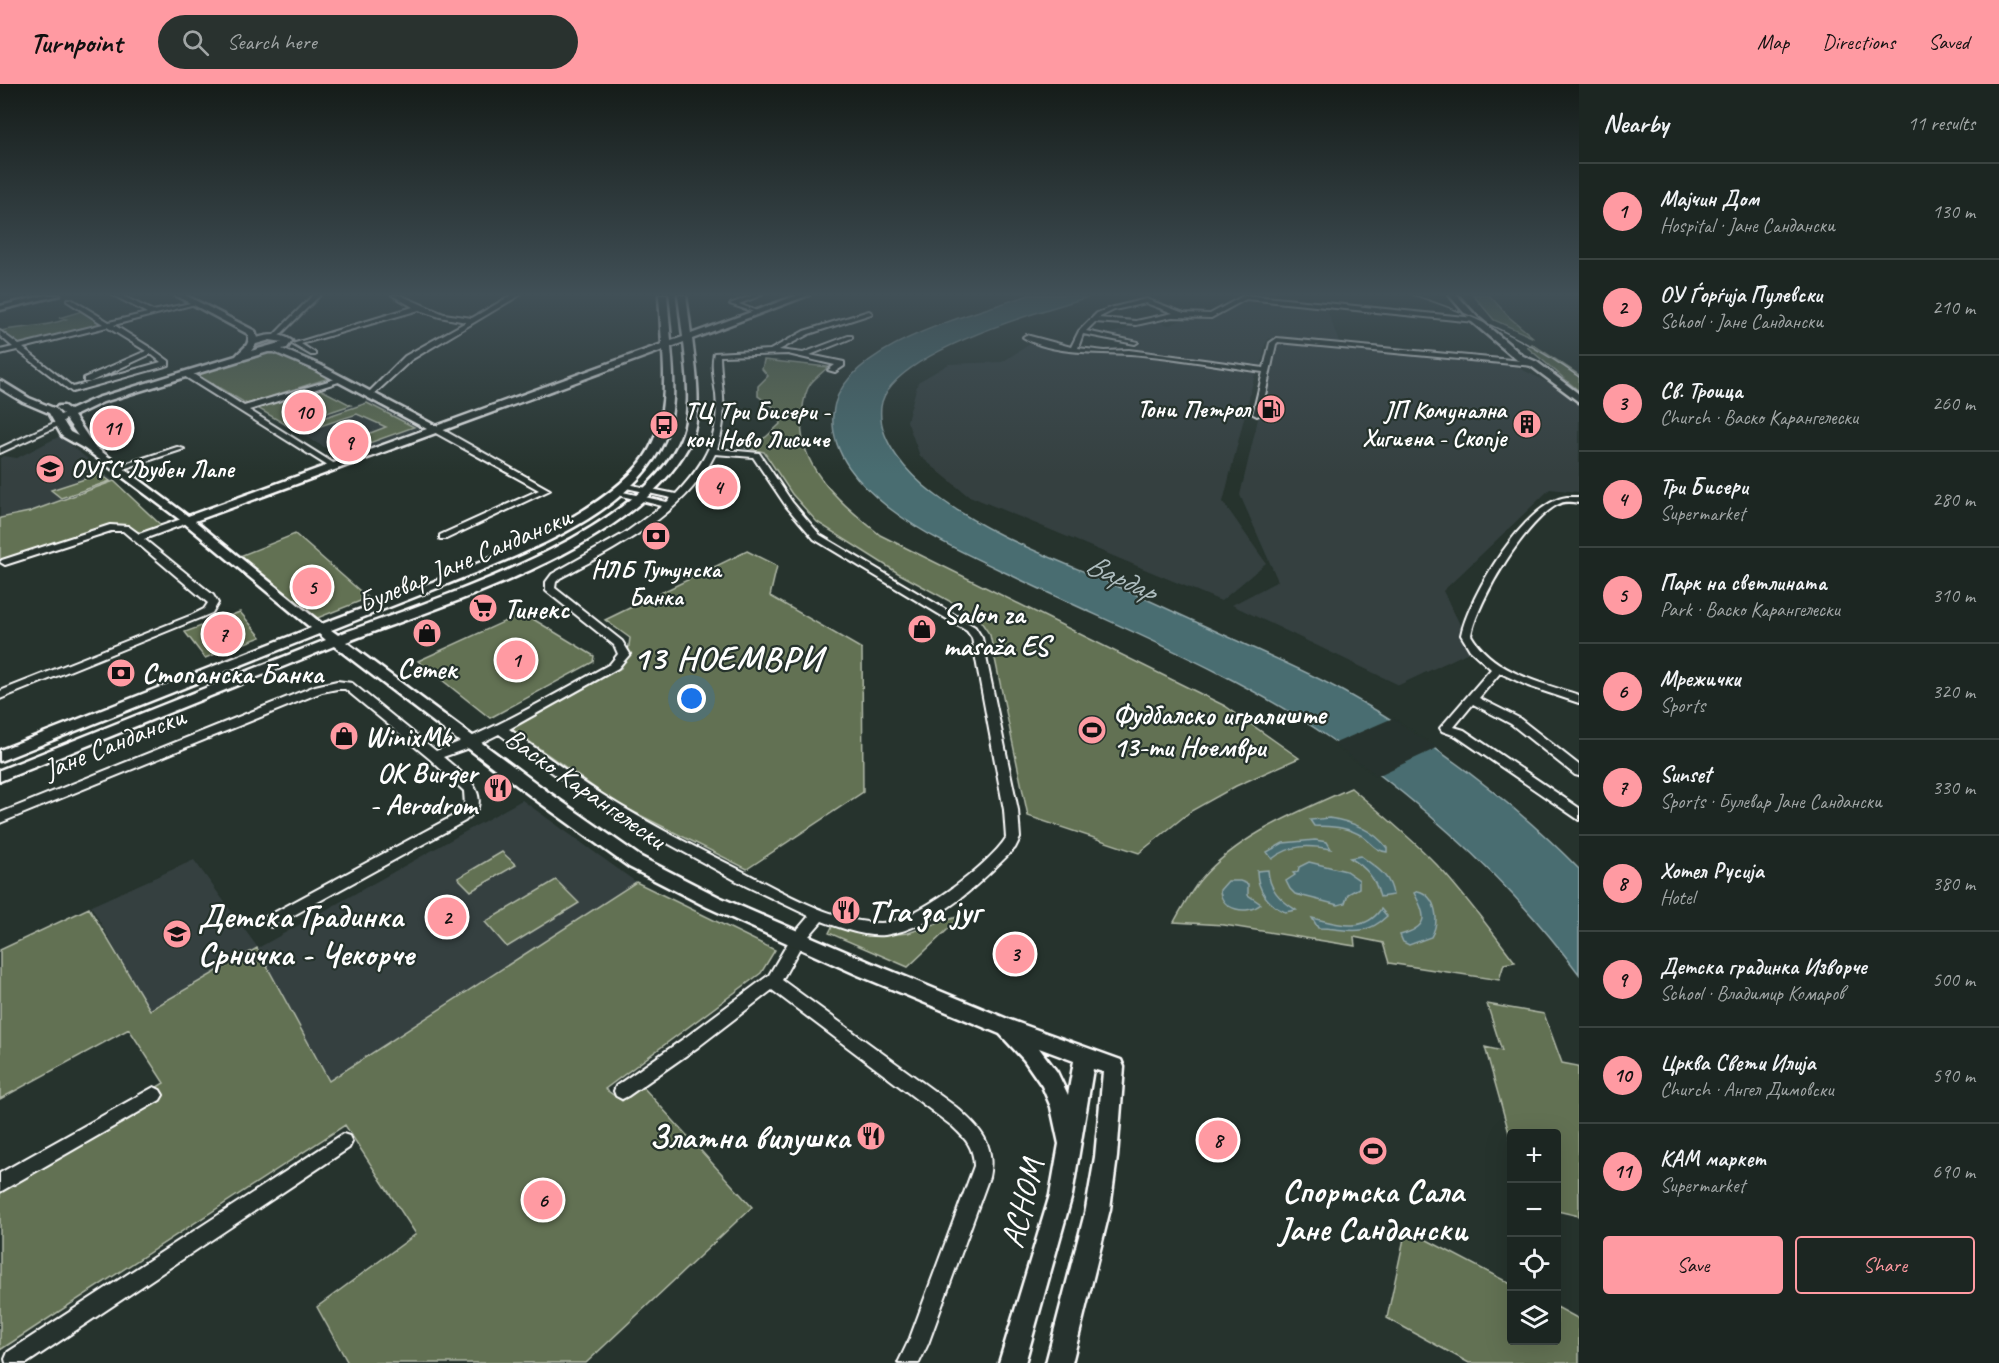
<!DOCTYPE html>
<html lang="en">
<head>
<meta charset="utf-8">
<style>
	body { margin:0; font-family:Caveat,sans-serif; background:#29322f; color:#f1f3f6 }
	.controls { position:absolute; right:18px; bottom:18px; display:grid; overflow:hidden; border-radius:6px; box-shadow:0 6px 24px #0002 }
	.controls button { width:54px; height:54px; display:grid; place-items:center; padding:0; border:0; border-bottom:2px solid #3a4340; background:#1c2622; color:#f1f3f6; font:30px sans-serif }
	.you { position:absolute; left:692px; top:615px; width:21px; height:21px; margin:-15px; border:4px solid #fff; border-radius:50%; background:#1a73e8; box-shadow:0 0 0 9px #1a73e833 }
	.badge { display:grid; place-items:center; width:39px; height:39px; border-radius:50%; background:#ff9aa2; color:#111; font-size:20px; font-weight:700 }
	.pin { position:absolute; translate:-50% -50%; border:3px solid #fff; box-shadow:0 2px 6px #0006 }
	.list { margin:0; padding:0; list-style:none }
	h2 { display:flex; justify-content:space-between; align-items:center; height:78px; margin:0; padding:0 24px; font-size:26px }
	h2 small { font-size:20px; font-weight:400; color:#a0a5a5 }
	.list li { display:grid; grid-template-columns:39px 1fr auto; gap:18px; align-items:center; box-sizing:border-box; height:96px; padding:0 24px; border-top:2px solid #3a4340 }
	.list b { display:block; font-size:22px; white-space:nowrap }
	.list p { margin:0; font-size:20px; white-space:nowrap; color:#a0a5a5 }
	.list em { font-size:20px; font-style:normal; color:#a0a5a5 }
	.actions { display:flex; gap:12px; padding:18px 24px }
	.actions a { flex:1; padding:14px 0; border:2px solid #ff9aa2; border-radius:6px; text-align:center; font-size:21px; color:#ff9aa2 }
	.actions .main { background:#ff9aa2; color:#111 }
	.icon { flex:none; width:33px; height:33px; fill:none; stroke:currentColor; stroke-width:2; stroke-linecap:round; stroke-linejoin:round }
	.map { position:relative; flex:none; width:1579px; height:1279px; overflow:hidden }
	header { display:flex; align-items:center; gap:36px; box-sizing:border-box; height:84px; padding:0 30px; background:#ff9aa2; color:#111 }
	header strong { font-size:28px }
	nav { display:flex; gap:33px; margin-inline-start:auto; font-size:21px }
	.search { width:420px; height:54px; background:#29322f; display:flex; align-items:center; gap:15px; box-sizing:border-box; padding:0 21px; border-radius:33px; color:#a0a5a5; font-size:22px }
	main { display:flex }
	aside { flex:1; background:#1c2622 }
	.map>svg:first-child { display:block }
	.built { fill:#354040 }
	.green { fill:#627152; stroke:#b0b8a8; stroke-width:1.5 }
	.water { fill:#4a6d71; stroke:#92a7aa; stroke-width:1.5 }
	.pier { fill:#26332d }
	.lines { fill:none; stroke-linecap:round; stroke-linejoin:round }
	.minor-casing { stroke:#fff; stroke-width:4 }
	.tertiary-casing { stroke:#fff; stroke-width:5 }
	.minor { fill:#26332d; fill-rule:evenodd }
	.tertiary { fill:#26332d; fill-rule:evenodd }
	.rail { stroke:#fff; stroke-width:1.5 }
	.labels { text-anchor:middle; stroke-width:4.5; stroke-linejoin:round; paint-order:stroke }
	.far-poi-label { font-size:24px; font-weight:bold; fill:#fff; stroke:#26332d; text-anchor:end }
	.street-label { font-size:28px; fill:#fff; stroke:#26332d }
	.poi-label { font-size:28px; font-weight:bold; fill:#fff; stroke:#26332d; text-anchor:start }
	.water-label { font-size:30px; font-style:italic; fill:#aebdbf; stroke:#26332d }
	.near-poi-label { font-size:33px; font-weight:bold; fill:#fff; stroke:#26332d; text-anchor:start }
	.near-street-label { font-size:33px; fill:#fff; stroke:#26332d }
	.district-label { font-size:34px; font-weight:bold; letter-spacing:1.5px; fill:#fff; stroke:#26332d }
</style>
</head>
<body>
<header>
<strong>Turnpoint</strong>
<div class="search"><svg class="icon" aria-label="search" viewBox="0 0 24 24"><circle cx="10" cy="10" r="6"/><path d="M15 15l6 6"/></svg>Search here</div>
<nav><a>Map</a><a>Directions</a><a>Saved</a></nav>
</header>
<main>
<div class="map">
<svg width="1579" height="1279" viewBox="0 0 1579 1279">
	<rect width="100%" height="100%" fill="#26332d"/>
	<filter id="ink" filterUnits="userSpaceOnUse"><feTurbulence type="fractalNoise" baseFrequency=".0167" numOctaves="2"/><feDisplacementMap in="SourceGraphic" scale="12" xChannelSelector="R" yChannelSelector="G"/><feConvolveMatrix kernelMatrix="1 2 1 2 8 2 1 2 1" color-interpolation-filters="sRGB"/></filter>
	<g filter="url(#ink)">
		<path class="built" d="M1249 214 1326 223 1340 261 1269 254 1265 261 1261 285 1131 267 1142 259 1105 251 1154 237 1169 241 1192 232 1212 233Z
			M1276 259 1486 279 1489 282V279L1505 280 1517 283 1549 299 1579 319V408L1550 405 1443 507 1473 566 1399 601 1232 521 1278 497 1240 411Z
			M1030 260 1122 272 1140 270 1198 280 1256 286 1223 418 1266 479 1221 517 967 411 920 372 907 337 918 298 949 280 1002 278Z
			M373 315 426 342 342 373 288 343Z
			M60 352 114 397 29 428 0 434V374L4 372 17 374Z
			M522 716 636 798 329 998 257 864 149 926 91 822 194 776 258 864Z"/>
		<path class="green" d="M1473 211H1489L1509 233 1534 254 1494 236Z
			M82 227 103 240 19 261 1 247C22 242 45 244 66 235L59 234Z
			M1532 260 1579 291V307L1527 263Z
			M276 266 329 294 247 320 194 289Z
			M764 276 828 283C823 288 816 293 811 299 805 307 803 320 802 329 795 384 842 419 880 451L1225 622 1299 674 1236 702 1191 727 1139 769 1028 732 990 551 977 532 898 489 817 438 792 410 764 368 746 364 766 353 780 340 776 325 758 312V302L768 292 762 285Z
			M316 303 351 321 288 342 254 322Z
			M367 319 414 343 347 367 336 362 386 343 357 330 308 346 299 342Z
			M100 390 110 397 61 414 51 406Z
			M114 397 164 444 138 454 121 443 0 478V434L29 428Z
			M295 450 368 514 310 537 235 474Z
			M747 467 777 482 770 512 862 565 863 708 747 785 616 719 512 645 621 584 628 569 630 554 605 536Z
			M240 528 261 553 205 574 185 548Z
			M523 529 594 572 593 578 490 634 418 577Z
			M1351 704C1380 728 1410 753 1437 781 1465 811 1490 845 1515 878L1504 880 1499 896 1389 879 1383 859 1354 853 1355 862 1224 841 1174 838C1182 824 1190 808 1201 795 1240 750 1298 728 1351 704Z
			M502 768 516 781 471 807 458 794Z
			M556 796 579 819 507 863 485 838Z
			M636 798 775 866 761 889 605 1005 622 1017 642 1002 752 1123 586 1279H348L317 1223 416 1150 345 1041 0 1266V1097L164 999 129 945 0 1015V866L89 824 150 926 257 864 329 997Z
			M963 831 908 883 829 849 833 841 877 852 908 849Z
			M1487 920 1544 930 1562 979 1578 982 1579 1132 1557 1127 1556 1050H1512L1511 1056 1485 963 1502 967Z
			M1406 1145 1511 1200 1512 1256H1556L1557 1223 1579 1235V1279H1469L1387 1234Z"/>
		<path class="water" d="M1029 211H1096C1049 224 887 269 881 323 877 357 909 391 934 410 981 446 1037 468 1092 491 1143 513 1193 537 1244 560 1277 575 1312 590 1344 608 1429 655 1511 716 1579 785V890C1511 798 1425 721 1331 655 1236 589 1125 546 1021 496 977 475 928 454 889 424 860 401 830 370 833 330 838 262 974 230 1029 211Z
			M1329 734C1350 737 1374 746 1387 764V768C1375 767 1371 758 1362 752 1346 742 1332 743 1314 742L1310 736Z
			M1315 756 1327 758 1331 765C1309 761 1291 760 1272 775L1267 768 1283 759Z
			M1361 772C1375 783 1391 791 1393 811L1380 813C1375 794 1367 784 1350 774Z
			M1309 778 1346 787 1359 796V804L1348 810 1345 819 1338 821 1295 810 1290 805 1286 797 1295 791 1293 789 1298 788 1299 783Z
			M1268 786C1269 805 1280 816 1296 826L1285 828C1268 821 1257 805 1257 787Z
			M1228 797H1240L1248 800V811L1261 820C1248 831 1221 827 1220 806Z
			M1418 807C1437 812 1440 838 1431 853L1409 861 1403 858 1400 851C1429 843 1427 832 1414 809Z
			M1381 825 1387 832C1363 855 1347 844 1318 844L1312 834C1337 840 1364 850 1381 825Z"/>
		<path class="pier" d="M1393 634 1437 664 1377 692 1333 660Z"/>
		<g class="lines">
			<g class="minor-casing">
				<path id="minor" d="M113 211H121L153 227 195 218V220L114 241 154 266 169 277V281L72 308 17 266 0 270V266L13 263 0 252V247L19 261 103 240 67 217V215H71L109 238 147 229ZM107 243 146 267 84 294V298H90L151 270 161 278 73 303 23 264Z
					M313 211H320L277 254H273V252Z
					M392 211H400L444 230 472 234 512 211H520L411 276 371 313H368V309L405 272 466 238 440 233 419 226 301 260 315 269V271H311L292 260 413 223Z
					M753 211H762L739 220 757 227V229L730 220Z
					M1245 211 1475 234 1478 236 1475 238 1246 215 1211 234 1172 233 1136 241 1095 238 1086 247 1138 258 1135 260 1083 250 1078 264 1105 267 1129 266 1264 284 1270 259 1277 254 1534 278 1538 280 1534 282 1278 258 1276 260 1261 330 1257 332 1253 330 1263 288C1219 282 1174 273 1130 270 1099 268 1050 271 1023 253L1026 251 1071 263 1079 247 1097 229 1110 224 1146 215 1184 229 1210 230ZM1146 219 1173 229 1136 237 1098 234 1114 226Z
					M869 227 872 229 871 230 809 250 779 266 803 269 848 252H852V254L810 271 844 278V282L835 288 828 286 835 281 788 270 720 272C721 306 729 331 717 365L759 369 792 418 820 451 975 543 982 554 1018 726 1020 754 1015 764C980 799 937 843 885 851 864 853 841 844 822 837L802 860 782 896 956 1023C980 1044 996 1060 989 1093L928 1260 919 1279H898L910 1254 974 1082C974 1063 965 1054 952 1042L772 906 698 963 628 1012 622 1015 616 1012 614 1007 616 1002 686 953 769 891 792 852 809 832 746 802 616 731 571 702 499 650 477 661 443 673C456 685 484 701 478 723 476 728 469 733 465 737L276 841 271 843 266 841 264 837 266 833 455 731 465 722 464 707 430 675 345 605H337L322 608 0 739V729L315 602 337 597 352 599 436 667C497 645 553 611 610 580L618 570 614 561 546 507V498L552 490 625 449 662 422 614 410V406L667 418 671 414 622 403V399L676 410C705 379 720 354 716 310 714 297 711 281 714 269L770 266 804 247ZM715 370 753 373 786 422 814 455 967 547 972 554 1004 726 1006 754C989 781 913 839 881 839 836 839 784 809 746 789 699 765 650 741 606 713 572 692 541 668 509 645L618 584 630 570 622 557 555 504 556 498 560 494C616 464 686 430 715 370Z
					M184 288H190L244 322 342 293V297L249 326 338 382 331 384 184 292Z
					M58 337 65 339 0 369V364Z
					M432 343H438L550 406 446 455H440V451L539 406 432 347Z
					M177 363 184 365 120 386 113 384Z
					M1567 413H1579V419C1573 418 1566 417 1561 419 1527 433 1478 516 1471 551 1493 588 1540 599 1579 611V619L1528 602 1500 589 1479 614 1519 634 1579 681V692L1575 691 1511 640 1473 620 1454 643 1464 646 1579 724V736L1456 652 1442 647 1440 644 1491 585 1470 566 1461 551C1469 512 1525 418 1567 413Z
					M187 433 190 434V438L144 455 213 511 218 519 212 529 0 615V607L192 531 204 525 208 519 123 447H111L5 481 0 478 2 476 110 441 128 442 139 450Z
					M154 1003 160 1006 163 1011 160 1016 0 1108V1089Z
					M343 1050 349 1052 352 1058 349 1064 27 1279H6L5 1275 8 1268Z"/>
			</g>
			<g class="tertiary-casing">
				<path id="tertiary" d="M46 211H60L0 226V222Z
					M175 211H185L255 247 257 254C270 250 282 249 292 257L287 264 282 265 320 281 436 342 662 260 659 211H667L671 257 683 253 678 211H686L691 250 798 211H809L692 255C696 288 704 332 688 363 631 466 450 518 346 558L548 708 641 773 719 813 872 879 1010 936 1121 976 1124 983 1117 1073 1110 1125 1072 1279H1046L1086 1125 1095 1073 1103 988 1093 985 1072 1111 1025 1279H999L1050 1111 1059 1060 1051 1023 1042 1002 1024 976 1000 950 858 891 707 823 629 783 536 716 334 562 0 697V686L326 556 319 550 0 677V666L311 544 183 438 85 365 62 352 49 329 23 318 0 304V297L3 298 29 314 56 325 60 331 63 330 56 324 58 322H64L70 326 97 314 236 272C242 264 251 262 248 250ZM270 256 283 258 251 267 256 260ZM684 258C687 290 694 332 678 361 629 456 434 515 338 551L331 546C369 531 407 516 445 501 515 472 621 436 660 365 677 335 674 296 671 263ZM663 266C665 298 666 334 650 364 610 442 405 507 322 540L195 437ZM268 268H274L314 285 427 345 188 432 94 362 74 332 103 318ZM66 335 78 352 70 348 63 337ZM1039 964 1074 977 1068 1011 1057 988Z
					M1449 211H1457L1478 234 1523 272 1537 278 1579 310V318L1531 282 1517 276 1472 238Z"/>
			</g>
			<use href="#minor" class="minor"/>
			<use href="#tertiary" class="tertiary"/>
			<path class="rail" d="M1413 211C1473 230 1528 256 1579 293"/>
		</g>
	</g>
	<linearGradient id="sky" x2="0" y2="1"><stop stop-color="#151c19"/><stop offset="0.54" stop-color="#415057"/><stop offset="1" stop-color="#415057" stop-opacity="0"/></linearGradient>
	<rect width="1579" height="390" fill="url(#sky)"/>
	<defs>
		<g id="fuel-disc" transform="scale(1.5)"><circle r="9.5" fill="#ff9aa2" stroke="#26332d"/><path d="M-5.5-6h7V0h2V4h1.3V-2.5L3-4.5l.8-.8L6-3V5H2.5V1h-1V6h-7ZM-4.2-4.7v3.2H.2V-4.7Z" fill="#111"/></g>
		<g id="building-disc" transform="scale(1.5)"><circle r="9.5" fill="#ff9aa2" stroke="#26332d"/><path d="M-4-6H4V6H1V3H-1V6H-4ZM-2.5-4.3h1.7v1.8h-1.7ZM.8-4.3h1.7v1.8H.8ZM-2.5-1h1.7V.8h-1.7ZM.8-1h1.7V.8H.8Z" fill="#111"/></g>
		<g id="bus-disc" transform="scale(1.5)"><circle r="9.5" fill="#ff9aa2" stroke="#26332d"/><path d="M-5-6H5V4H4V6H2V4H-2V6H-4V4H-5ZM-3.5-4V0h7V-4ZM-3.5 1.2v1.5H-2V1.2ZM2 1.2v1.5H3.5V1.2Z" fill="#111"/></g>
		<g id="school-disc" transform="scale(1.5)"><circle r="9.5" fill="#ff9aa2" stroke="#26332d"/><path d="M0-5L7-2L0 1L-7-2ZM-4 1L0 2.5L4 1V4Q0 6-4 4Z" fill="#111"/></g>
		<g id="bank-disc" transform="scale(1.5)"><circle r="9.5" fill="#ff9aa2" stroke="#26332d"/><path d="M-6-4H6V4H-6ZM0-2.3a2.3 2.3 0 1 0 0 4.6a2.3 2.3 0 1 0 0-4.6Z" fill="#111"/></g>
		<g id="supermarket-disc" transform="scale(1.5)"><circle r="9.5" fill="#ff9aa2" stroke="#26332d"/><path d="M-6-5.5h2.5l.6 2H6L4.5 2H-2.5L-4.4-4H-6ZM-1.5 3.2a1.3 1.3 0 1 0 .1 0ZM3 3.2a1.3 1.3 0 1 0 .1 0Z" fill="#111"/></g>
		<g id="shop-disc" transform="scale(1.5)"><circle r="9.5" fill="#ff9aa2" stroke="#26332d"/><path d="M-5-2.5h2.3a2.7 3.5 0 0 1 5.4 0H5L5.5 6h-11ZM-1.5-2.5h3a1.5 2.3 0 0 0-3 0Z" fill="#111"/></g>
		<g id="stadium-disc" transform="scale(1.5)"><circle r="9.5" fill="#ff9aa2" stroke="#26332d"/><path d="M0-5a6.5 5 0 1 0 0 10a6.5 5 0 1 0 0-10ZM-3.5-1.8h7v3.6h-7Z" fill="#111"/></g>
		<g id="restaurant-disc" transform="scale(1.5)"><circle r="9.5" fill="#ff9aa2" stroke="#26332d"/><path d="M-5-6h1v4h1v-4h1v4h1v-4h1v5L-1.5 .5V6h-2V.5L-5-1ZM5-6V6H3V1.5H1.5Q1.5-4 5-6Z" fill="#111"/></g>
	</defs>
	<g fill-rule="evenodd">
		<use href="#fuel-disc" x="1271" y="325"/>
		<use href="#building-disc" x="1527" y="340"/>
		<use href="#bus-disc" x="664" y="341"/>
		<use href="#school-disc" x="50" y="385"/>
		<use href="#bank-disc" x="656" y="452"/>
		<use href="#supermarket-disc" x="483" y="524"/>
		<use href="#shop-disc" x="922" y="545"/>
		<use href="#shop-disc" x="427" y="549"/>
		<use href="#bank-disc" x="121" y="589"/>
		<use href="#stadium-disc" x="1092" y="646"/>
		<use href="#shop-disc" x="344" y="652"/>
		<use href="#restaurant-disc" x="498" y="704"/>
		<use href="#restaurant-disc" x="846" y="826"/>
		<use href="#school-disc" x="177" y="850"/>
		<use href="#restaurant-disc" x="871" y="1052"/>
		<use href="#stadium-disc" x="1373" y="1067"/>
	</g>
	<g class="labels">
		<g class="far-poi-label">
			<text x="1250" y="333">Тони Петрол</text>
			<text x="1506" y="334">ЈП Комунална<tspan x="1506" dy="28">Хигиена - Скопје</tspan></text>
			<text x="685" y="335" text-anchor="start">ТЦ Три Бисери -<tspan x="685" dy="28">кон Ново Лисиче</tspan></text>
			<text x="71" y="393" text-anchor="start">ОУГС Љубен Лапе</text>
			<text x="656" y="493" text-anchor="middle">НЛБ Тутунска<tspan x="656" dy="28">Банка</tspan></text>
		</g>
		<g class="street-label">
			<text transform="translate(464 475) rotate(-23)" y="10">Булевар Јане Сандански</text>
			<text transform="translate(114 658) rotate(-22)" y="10">Јане Сандански</text>
			<text transform="translate(586 704) rotate(35)" y="10">Васко Карангелески</text>
		</g>
		<g class="poi-label">
			<text x="504" y="534">Тинекс</text>
			<text x="943" y="539">Salon za<tspan x="943" dy="32">masaža ES</tspan></text>
			<text x="427" y="594" text-anchor="middle">Сетек</text>
			<text x="142" y="599">Стопанска Банка</text>
			<text x="1113" y="640">Фудбалско игралиште<tspan x="1113" dy="32">13-ти Ноември</tspan></text>
			<text x="365" y="662">WinixMk</text>
			<text x="477" y="698" text-anchor="end">OK Burger<tspan x="477" dy="32">- Aerodrom</tspan></text>
		</g>
		<g class="water-label">
			<text transform="translate(1121 493) rotate(25)" y="10">Вардар</text>
		</g>
		<g class="near-poi-label">
			<text x="867" y="838">Т'га за југ</text>
			<text x="198" y="843">Детска Градинка<tspan x="198" dy="38">Срничка - Чекорче</tspan></text>
			<text x="850" y="1064" text-anchor="end">Златна вилушка</text>
			<text x="1373" y="1118" text-anchor="middle">Спортска Сала<tspan x="1373" dy="38">Јане Сандански</tspan></text>
		</g>
		<g class="near-street-label">
			<text transform="translate(1021 1119) rotate(-76)" y="12">АСНОМ</text>
		</g>
		<g class="district-label">
			<text x="728" y="585">13 НОЕМВРИ</text>
		</g>
	</g>
</svg>
<div class="controls">
<button>+</button>
<button>−</button>
<button><svg class="icon" aria-label="locate" viewBox="0 0 24 24"><circle cx="12" cy="12" r="6"/><path d="M12 2v4M12 18v4M2 12h4M18 12h4"/></svg></button>
<button><svg class="icon" aria-label="layers" viewBox="0 0 24 24"><path d="M12 4l9 5-9 5-9-5zM3 14l9 5 9-5"/></svg></button>
</div>
<div class="you"></div>
<div class="pin badge" style="left:516px;top:576px">1</div>
<div class="pin badge" style="left:447px;top:833px">2</div>
<div class="pin badge" style="left:1015px;top:870px">3</div>
<div class="pin badge" style="left:718px;top:403px">4</div>
<div class="pin badge" style="left:312px;top:503px">5</div>
<div class="pin badge" style="left:543px;top:1116px">6</div>
<div class="pin badge" style="left:223px;top:550px">7</div>
<div class="pin badge" style="left:1218px;top:1056px">8</div>
<div class="pin badge" style="left:349px;top:358px">9</div>
<div class="pin badge" style="left:304px;top:328px">10</div>
<div class="pin badge" style="left:112px;top:344px">11</div>
</div>
<aside>
<h2>Nearby<small>11 results</small></h2>
<ul class="list">
<li><span class="badge">1</span><div><b>Мајчин Дом</b><p>Hospital · Јане Сандански</p></div><em>130 m</em></li>
<li><span class="badge">2</span><div><b>ОУ Ѓорѓија Пулевски</b><p>School · Јане Сандански</p></div><em>210 m</em></li>
<li><span class="badge">3</span><div><b>Св. Троица</b><p>Church · Васко Карангелески</p></div><em>260 m</em></li>
<li><span class="badge">4</span><div><b>Три Бисери</b><p>Supermarket</p></div><em>280 m</em></li>
<li><span class="badge">5</span><div><b>Парк на светлината</b><p>Park · Васко Карангелески</p></div><em>310 m</em></li>
<li><span class="badge">6</span><div><b>Мрежички</b><p>Sports</p></div><em>320 m</em></li>
<li><span class="badge">7</span><div><b>Sunset</b><p>Sports · Булевар Јане Сандански</p></div><em>330 m</em></li>
<li><span class="badge">8</span><div><b>Хотел Русија</b><p>Hotel</p></div><em>380 m</em></li>
<li><span class="badge">9</span><div><b>Детска градинка Изворче</b><p>School · Владимир Комаров</p></div><em>500 m</em></li>
<li><span class="badge">10</span><div><b>Црква Свети Илија</b><p>Church · Ангел Димовски</p></div><em>590 m</em></li>
<li><span class="badge">11</span><div><b>КАМ маркет</b><p>Supermarket</p></div><em>690 m</em></li>
</ul>
<div class="actions"><a class="main">Save</a><a>Share</a></div>
</aside>
</main>
</body>
</html>
